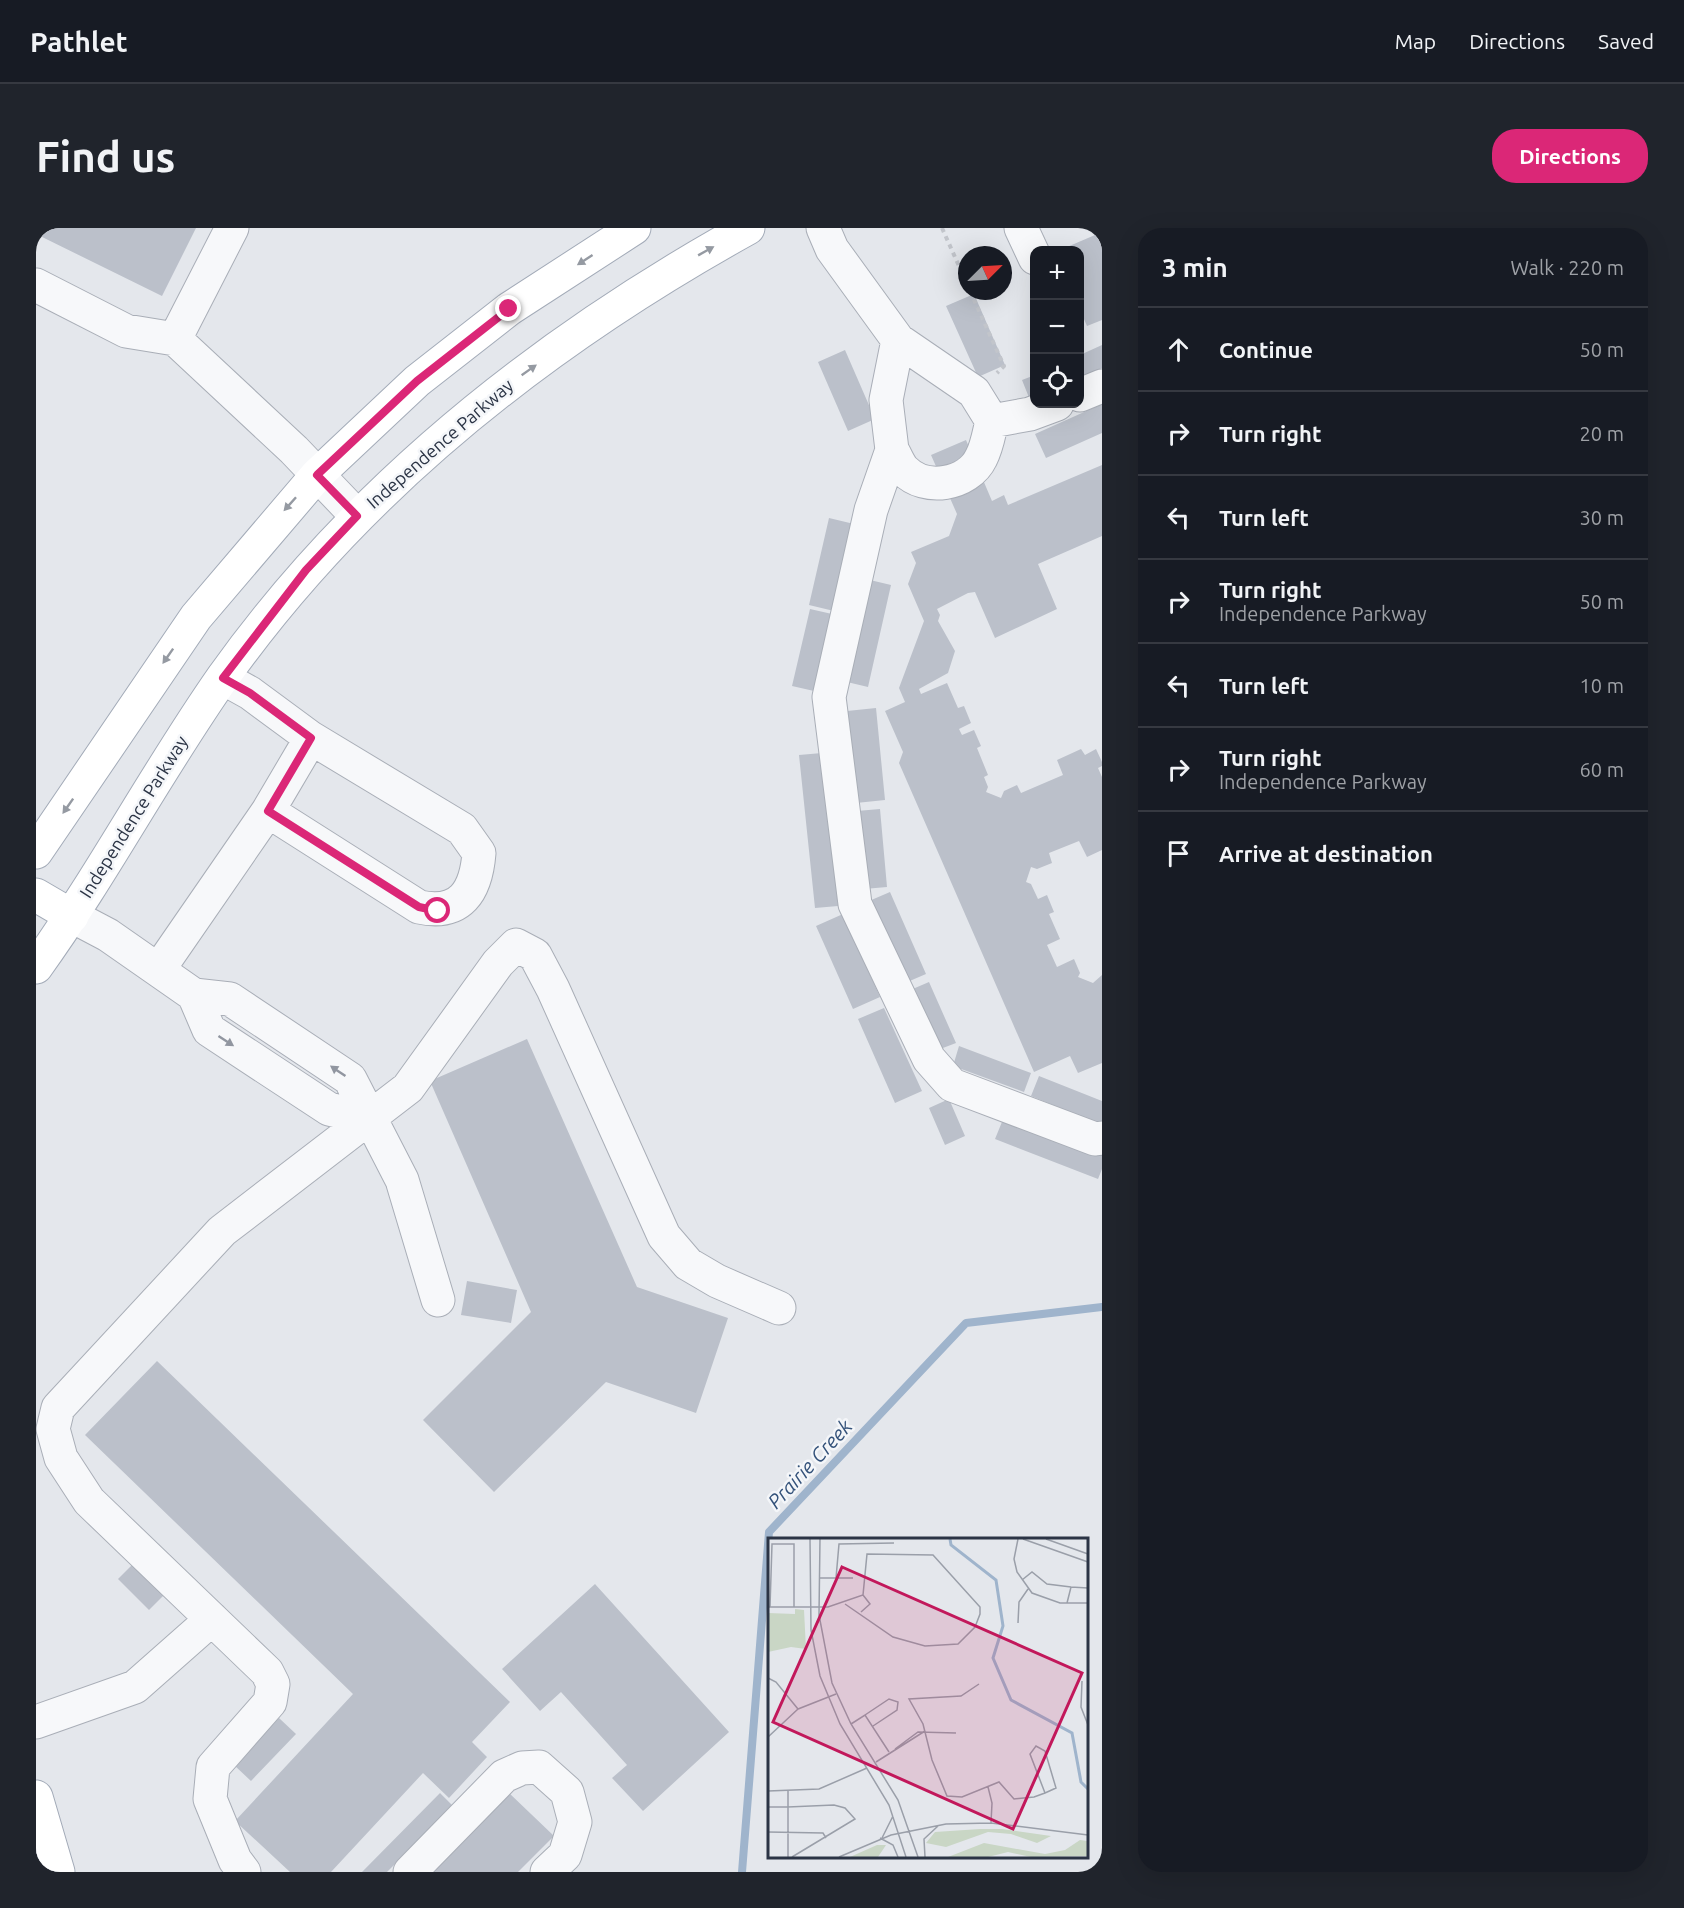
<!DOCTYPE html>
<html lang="en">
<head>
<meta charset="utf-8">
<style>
	body { margin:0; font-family:Ubuntu,sans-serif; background:#20242c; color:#f1f3f6 }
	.controls { position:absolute; right:18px; top:18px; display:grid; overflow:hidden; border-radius:12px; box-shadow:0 6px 24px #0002 }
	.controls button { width:54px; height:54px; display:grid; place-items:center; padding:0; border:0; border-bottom:2px solid #363941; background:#171b24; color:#f1f3f6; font:30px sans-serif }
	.compass { position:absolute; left:922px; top:18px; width:54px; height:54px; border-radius:50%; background:#171b24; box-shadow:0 6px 24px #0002; rotate:66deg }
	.stop { position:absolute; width:18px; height:18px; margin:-14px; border:4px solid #db2777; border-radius:50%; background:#fff }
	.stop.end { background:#db2777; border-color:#fff; box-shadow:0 2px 6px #0008 }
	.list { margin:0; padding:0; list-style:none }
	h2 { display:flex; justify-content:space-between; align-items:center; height:78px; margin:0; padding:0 24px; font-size:26px }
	h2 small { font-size:20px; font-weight:400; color:#9ea1a6 }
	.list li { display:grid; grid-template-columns:39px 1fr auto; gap:18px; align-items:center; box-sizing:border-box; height:84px; padding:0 24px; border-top:2px solid #363941 }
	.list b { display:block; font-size:22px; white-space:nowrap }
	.list p { margin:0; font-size:20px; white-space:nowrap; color:#9ea1a6 }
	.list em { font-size:20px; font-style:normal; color:#9ea1a6 }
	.icon { flex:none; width:33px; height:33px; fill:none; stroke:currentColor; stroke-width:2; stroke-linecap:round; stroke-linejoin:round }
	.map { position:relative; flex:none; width:1066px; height:1644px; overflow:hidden; border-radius:24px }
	header { display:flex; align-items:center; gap:36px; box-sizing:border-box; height:84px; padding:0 30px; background:#171b24; border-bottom:2px solid #363941 }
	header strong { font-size:28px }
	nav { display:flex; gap:33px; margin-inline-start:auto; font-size:21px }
	.intro { display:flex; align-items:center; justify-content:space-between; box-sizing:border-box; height:144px; padding:0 36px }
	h1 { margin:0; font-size:42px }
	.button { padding:15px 27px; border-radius:24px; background:#db2777; color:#fff; font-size:21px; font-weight:700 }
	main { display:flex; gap:36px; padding:0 36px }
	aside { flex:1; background:#171b24; border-radius:24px; box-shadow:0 6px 24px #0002 }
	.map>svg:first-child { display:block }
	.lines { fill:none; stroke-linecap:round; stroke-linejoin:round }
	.stream { stroke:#9fb4cc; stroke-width:8 }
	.building { fill:#bbc0ca }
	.minor-casing { stroke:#a9aeb7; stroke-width:35 }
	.major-casing { stroke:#a3abb8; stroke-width:35 }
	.path { stroke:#c2c5cb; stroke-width:4; stroke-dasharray:4.5 4.5; stroke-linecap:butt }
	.minor { stroke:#f7f8fa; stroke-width:33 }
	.major { stroke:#fff; stroke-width:33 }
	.oneway { fill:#959aa2 }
	.oneway2 { fill:#9196a0 }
	.route { stroke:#db2777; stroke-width:8 }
	.labels { text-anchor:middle; stroke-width:5; stroke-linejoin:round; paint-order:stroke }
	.street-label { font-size:18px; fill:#2b3445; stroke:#f4f6f9 }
	.water-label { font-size:20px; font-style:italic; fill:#34527a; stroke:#f4f6f9 }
	.inset-river { fill:none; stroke:#9fb4cc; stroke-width:3 }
	.inset-road { fill:none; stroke:#9a9fa9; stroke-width:1.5 }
	.view { fill:#c2185b; fill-opacity:0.15; stroke:#c2185b; stroke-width:3 }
	.inset-edge { fill:none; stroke:#2b3445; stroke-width:3 }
</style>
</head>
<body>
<header>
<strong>Pathlet</strong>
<nav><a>Map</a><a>Directions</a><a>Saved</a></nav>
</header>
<div class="intro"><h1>Find us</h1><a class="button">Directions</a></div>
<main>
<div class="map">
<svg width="1066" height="1644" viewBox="0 0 1066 1644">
	<rect width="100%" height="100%" fill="#e4e7ec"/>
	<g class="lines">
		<path class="stream" d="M706 1644 733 1304 930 1095 1066 1079"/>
	</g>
	<path class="building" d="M0 0H160L126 68 0 6Z
		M1066 4V92L1051 98 1044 82V22H1024Z
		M938 66 969 137 942 149 910 78Z
		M1066 117V140L1044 150V127Z
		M809 122 839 191 812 203 782 134Z
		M999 147V170L994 172 986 152Z
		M1066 176V205L1010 230 999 206Z
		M930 212 956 273 968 267 972 277 1066 237V308L1002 336 1021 381 959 410 939 364 932 365 901 381 904 387 902 393 919 423 912 445 883 461 885 466 911 455 922 480 928 478 935 495 923 501 926 507 938 502 945 518 941 520 952 547 948 549 952 559 950 564 965 570 968 563 981 557 985 565 1027 547 1021 532 1045 521 1049 527 1060 521 1066 534V538L1062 540 1066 549V622L1051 629 1043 613 1013 625 1016 635 1001 641 995 639 990 654 995 656 1002 671 1011 667 1018 684 1013 686 1024 711 1011 717 1021 739 1038 731 1044 745 1042 749 1057 755 1066 747V835L1042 845 1034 828 998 844 863 535 867 524 849 483 869 474 863 460 888 393 872 356 880 335 875 324 913 308 921 286 895 227Z
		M793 290 818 296 798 383 773 377Z
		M834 352 855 357 832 459 811 454Z
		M774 381 796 386 778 463 756 458Z
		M840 480 849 572 820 575 811 483Z
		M786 525 802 678 779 680 763 527Z
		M844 581 851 659 828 661 821 583Z
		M854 664 890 746 869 755 833 673Z
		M807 686 844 769 817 781 780 698Z
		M893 754 920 815 899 823 872 763Z
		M848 780 886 863 859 875 822 791Z
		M491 811 601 1059 692 1090 660 1185 570 1154 458 1264 387 1192 495 1084 394 853Z
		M923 818 995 845 988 864 917 838Z
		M1003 848 1066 873V897L995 868Z
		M913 871 929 908 909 917 893 880Z
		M968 889 1066 927V941L1062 951 959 911Z
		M431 1053 481 1062 475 1095 425 1087Z
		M121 1133 474 1474 436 1514 451 1529 413 1570 387 1545 295 1644H254L199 1593 317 1466 49 1207Z
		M98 1335 129 1366 113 1382 82 1351Z
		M559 1356 693 1504 607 1583 576 1550 591 1537 525 1464 504 1483 466 1441Z
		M243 1490 260 1506 215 1553 198 1537Z
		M471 1563 518 1608 482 1644H393Z
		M404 1565 417 1578 351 1644H326Z"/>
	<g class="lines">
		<g class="minor-casing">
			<path id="minor" d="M196 0 139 111 258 222 321 288
				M787 0 796 21 862 112 938 164 956 193 994 186 1021 176
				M985 0 999 30
				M0 57 90 103 139 111
				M862 112 850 172 856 222 835 282 793 469 819 676 893 831 916 857 1059 911 1066 910
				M1044 167 1066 158
				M856 222C860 228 863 237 868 242 889 264 932 257 945 230 951 219 953 205 956 193
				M232 583 383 679C425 688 440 663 443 625L426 601 275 510
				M36 688 72 707 158 767 173 802 293 881 333 891
				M123 741 232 583 275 510 214 465 187 450
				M158 767 194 771 314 851 366 952 402 1072
				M0 1494 99 1459 176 1391
				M208 1644 199 1632 174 1571 177 1539 234 1474 237 1456 231 1444 53 1273 25 1230 17 1201 22 1180 186 1003 372 860 462 735 480 717 499 727 517 761 628 1008 652 1036 681 1053 743 1080
				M374 1644 468 1548 486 1540 503 1539 531 1564 539 1594 529 1627 511 1644"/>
		</g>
		<g class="major-casing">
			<path id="major" d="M0 624 160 389 281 247 381 153 473 81 598 0
				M0 667 36 688
				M0 739C67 646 121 543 187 449 323 258 508 113 712 0
				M0 1569 22 1644"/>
		</g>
		<path class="path" d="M906 0 931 56
			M934 63 968 138 961 145"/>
		<use href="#minor" class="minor"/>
		<use href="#major" class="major"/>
	</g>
	<defs><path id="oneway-solid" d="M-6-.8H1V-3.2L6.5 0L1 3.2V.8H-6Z" transform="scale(1.5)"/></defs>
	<g class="oneway">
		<use href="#oneway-solid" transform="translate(670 23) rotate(-29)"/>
		<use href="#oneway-solid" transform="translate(549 32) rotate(147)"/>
		<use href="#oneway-solid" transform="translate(493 142) rotate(-35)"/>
		<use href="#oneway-solid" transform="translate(254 276) rotate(132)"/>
		<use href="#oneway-solid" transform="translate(132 428) rotate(125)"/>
		<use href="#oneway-solid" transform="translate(32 578) rotate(125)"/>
	</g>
	<g class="oneway2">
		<use href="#oneway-solid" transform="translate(190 813) rotate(33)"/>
		<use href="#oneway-solid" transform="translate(302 843) rotate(-146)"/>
	</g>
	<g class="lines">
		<path class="route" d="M402 683 383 679 232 583 275 510 214 465 187 450 270 342 321 288 281 247 381 153 473 81"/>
	</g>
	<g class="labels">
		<g class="street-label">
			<text transform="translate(404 216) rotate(-41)" y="6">Independence Parkway</text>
			<text transform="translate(98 589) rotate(-58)" y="6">Independence Parkway</text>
		</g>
		<g class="water-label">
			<text transform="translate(774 1236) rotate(-47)" y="7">Prairie Creek</text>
		</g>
	</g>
	<g transform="translate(732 1310)">
		<rect width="320" height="320" fill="#e4e7ec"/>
		<path d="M27 71 36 72 38 111 23 109 0 114V75L27 76ZM212 291H234L283 298 269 305 243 296 220 294 178 309 158 305 167 294ZM312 302 319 303V318L263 319 240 314 220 319H180L216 305 277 316 297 312ZM109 307H118L110 319H82Z" fill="#c9d6c5"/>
		<path class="inset-river" d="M182 1 183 7 228 42 235 88 225 120 243 162 304 195 313 244 320 251"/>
		<path class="inset-road" d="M42 1 43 92 52 138 72 186 121 267 138 319M52 1 51 77 64 145 83 186 130 262 150 319M250 1 246 21 249 34 264 55 292 65H320M255 1 320 24M278 1 320 16M51 40H85M68 40 71 6 126 5M254 42 264 34 279 46 303 49M299 65 303 49 320 50M0 69H60L95 57 99 16 165 17 212 69V76L207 89 190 106 157 108 125 99 77 66M2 69 4 6H26V69M93 74 102 66 95 57M250 85 251 64 260 51M0 140 8 144 30 171 68 156M314 143 313 169 320 187M211 146 193 158 141 161 155 186 164 222 179 258 194 259 231 244 246 261 266 259 277 255 288 250 277 213 268 208 262 216 277 255M97 177 121 161 130 164 129 172 105 188M83 186 97 177 121 214M0 199 30 171M127 211 150 194 188 195M108 224 157 193M220 249 224 265 223 285M0 253 51 251 99 230M20 253V269L66 267 77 270 87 281 24 319M0 269H20V319M0 294 55 295 58 300M112 300 125 307 130 319M114 300 125 278M71 319 123 297 178 286 223 285 320 297M157 319 156 301 170 288"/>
		<path class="view" d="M74 29 314 135 245 291 5 184Z"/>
		<rect width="320" height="320" class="inset-edge"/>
	</g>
</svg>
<div class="controls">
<button>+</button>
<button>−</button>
<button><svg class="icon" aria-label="locate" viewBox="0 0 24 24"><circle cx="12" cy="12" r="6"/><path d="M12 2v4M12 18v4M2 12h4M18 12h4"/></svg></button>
</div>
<svg class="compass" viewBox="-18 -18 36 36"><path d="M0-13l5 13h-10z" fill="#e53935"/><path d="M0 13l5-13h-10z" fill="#9ea1a6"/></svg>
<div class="stop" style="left:402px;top:683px"></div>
<div class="stop end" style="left:473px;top:81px"></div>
</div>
<aside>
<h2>3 min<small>Walk · 220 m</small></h2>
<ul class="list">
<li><svg class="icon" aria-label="ahead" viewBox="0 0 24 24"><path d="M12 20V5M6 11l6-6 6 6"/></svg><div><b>Continue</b></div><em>50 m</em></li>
<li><svg class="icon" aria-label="right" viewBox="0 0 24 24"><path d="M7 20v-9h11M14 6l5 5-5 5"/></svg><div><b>Turn right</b></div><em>20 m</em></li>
<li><svg class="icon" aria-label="left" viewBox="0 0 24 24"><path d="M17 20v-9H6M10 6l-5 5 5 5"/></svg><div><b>Turn left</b></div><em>30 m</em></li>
<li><svg class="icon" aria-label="right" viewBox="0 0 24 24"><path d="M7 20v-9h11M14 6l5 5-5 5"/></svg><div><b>Turn right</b><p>Independence Parkway</p></div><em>50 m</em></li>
<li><svg class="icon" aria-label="left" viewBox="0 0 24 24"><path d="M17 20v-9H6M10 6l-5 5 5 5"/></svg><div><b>Turn left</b></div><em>10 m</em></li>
<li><svg class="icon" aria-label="right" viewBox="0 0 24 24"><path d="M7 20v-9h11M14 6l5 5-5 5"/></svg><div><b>Turn right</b><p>Independence Parkway</p></div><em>60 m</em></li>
<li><svg class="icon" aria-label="arrive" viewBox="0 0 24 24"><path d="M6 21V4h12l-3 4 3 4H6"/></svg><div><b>Arrive at destination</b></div></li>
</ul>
</aside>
</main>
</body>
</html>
